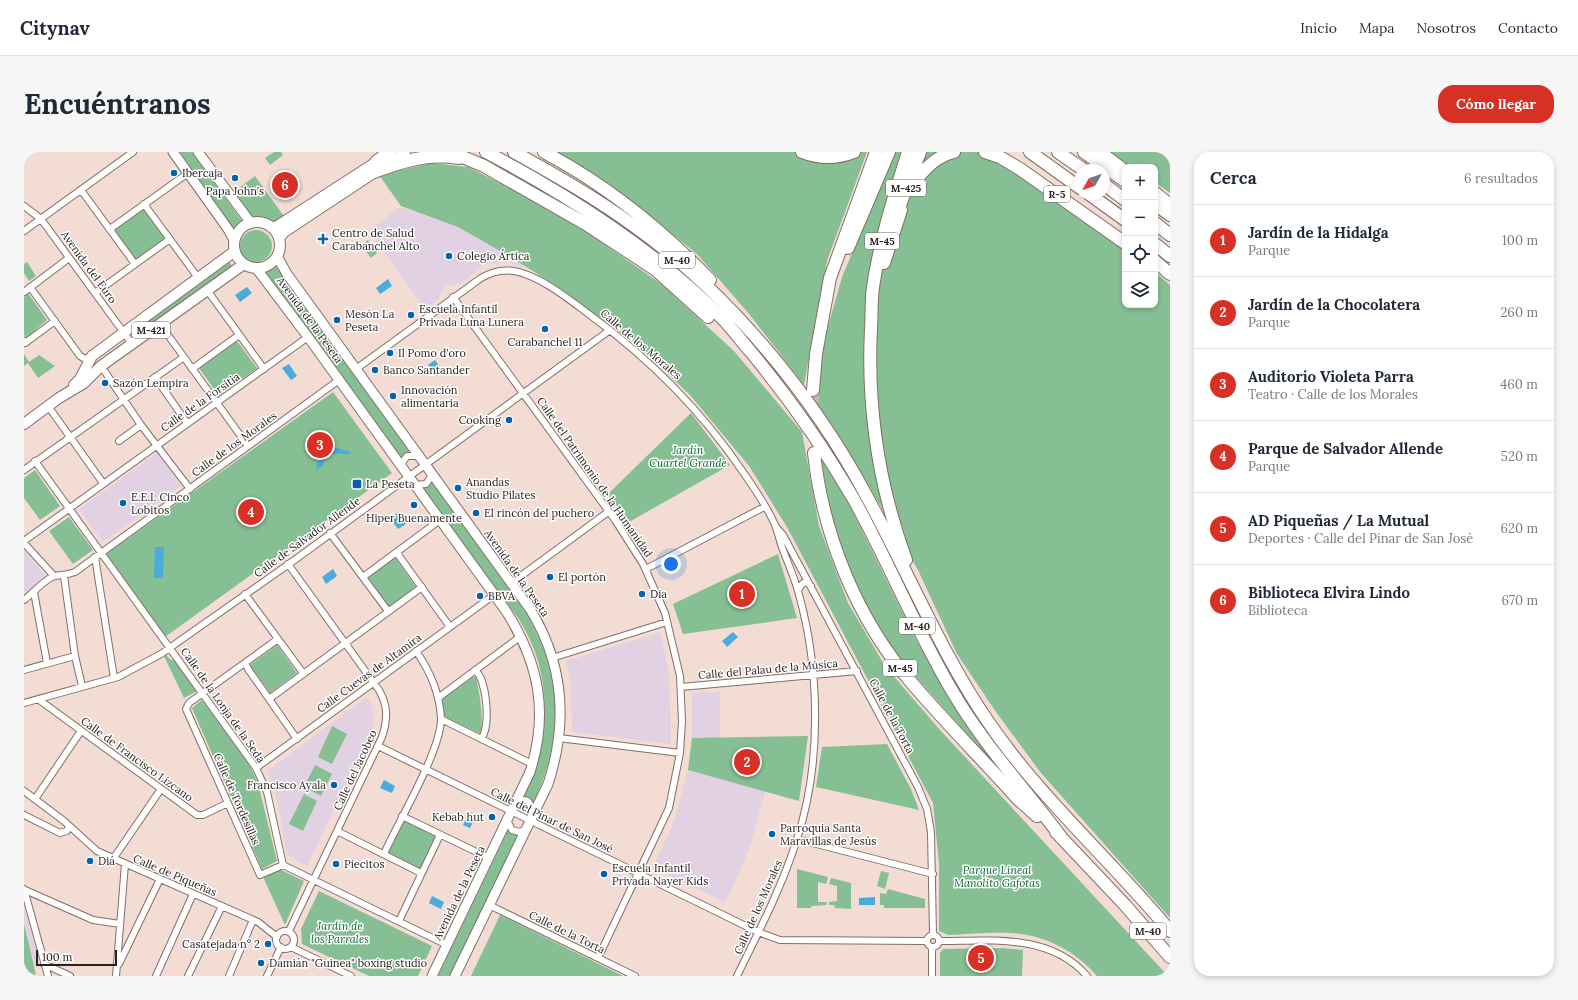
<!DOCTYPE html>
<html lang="es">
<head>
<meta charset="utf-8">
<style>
	body { margin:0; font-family:Lora,serif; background:#f6f6f7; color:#1f2937 }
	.controls { position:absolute; right:12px; top:12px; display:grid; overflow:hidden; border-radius:8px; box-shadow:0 2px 6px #0003 }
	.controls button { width:36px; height:36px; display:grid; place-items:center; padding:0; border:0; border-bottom:1px solid #e0e1e3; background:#fff; color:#1f2937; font:20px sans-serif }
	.compass { position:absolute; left:1050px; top:12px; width:36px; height:36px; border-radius:50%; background:#fff; box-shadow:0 2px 6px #0003; rotate:230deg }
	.scale { position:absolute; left:12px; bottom:10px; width:81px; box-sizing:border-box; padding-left:4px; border:2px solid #29211e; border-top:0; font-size:11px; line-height:14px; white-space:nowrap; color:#29211e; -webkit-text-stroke:3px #fff; paint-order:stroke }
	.you { position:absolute; left:647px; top:412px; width:14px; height:14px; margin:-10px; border:3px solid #fff; border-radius:50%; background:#1a73e8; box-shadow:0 0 0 6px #1a73e833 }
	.badge { display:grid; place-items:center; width:26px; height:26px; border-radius:50%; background:#d93025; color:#fff; font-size:13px; font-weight:700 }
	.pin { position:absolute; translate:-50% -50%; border:2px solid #fff; box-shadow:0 1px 4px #0006 }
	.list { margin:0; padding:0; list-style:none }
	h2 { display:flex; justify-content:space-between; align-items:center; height:52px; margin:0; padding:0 16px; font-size:17px }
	h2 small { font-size:13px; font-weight:400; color:#747a83 }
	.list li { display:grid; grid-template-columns:26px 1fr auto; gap:12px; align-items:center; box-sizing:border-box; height:72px; padding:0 16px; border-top:1px solid #e0e1e3 }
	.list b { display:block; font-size:15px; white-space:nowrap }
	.list p { margin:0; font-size:13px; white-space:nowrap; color:#747a83 }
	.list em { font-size:13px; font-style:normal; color:#747a83 }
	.icon { flex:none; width:22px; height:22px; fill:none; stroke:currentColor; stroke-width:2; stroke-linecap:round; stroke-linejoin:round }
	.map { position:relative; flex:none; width:1146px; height:824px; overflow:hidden; border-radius:16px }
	header { display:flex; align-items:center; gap:24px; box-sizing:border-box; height:56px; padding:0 20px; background:#fff; border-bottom:1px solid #e0e1e3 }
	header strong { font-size:19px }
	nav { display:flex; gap:22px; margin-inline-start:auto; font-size:14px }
	.intro { display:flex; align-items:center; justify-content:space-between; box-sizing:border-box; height:96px; padding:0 24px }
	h1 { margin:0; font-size:28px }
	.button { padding:10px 18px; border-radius:16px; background:#d93025; color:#fff; font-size:14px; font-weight:700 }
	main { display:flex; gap:24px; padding:0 24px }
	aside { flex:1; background:#fff; border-radius:16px; box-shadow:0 2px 6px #0003 }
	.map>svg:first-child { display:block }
	.education { fill:#e2d1e3 }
	.green { fill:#87bf95 }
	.water { fill:#4aabdd }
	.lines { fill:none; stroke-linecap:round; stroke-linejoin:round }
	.highway-tunnel { stroke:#cab7af; stroke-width:12; stroke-dasharray:12 6; stroke-linecap:butt }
	.street-casing { stroke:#826f66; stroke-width:8 }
	.secondary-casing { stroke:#826f66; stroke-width:11 }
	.primary-casing { stroke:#826f66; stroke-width:12 }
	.highway-casing { stroke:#826f66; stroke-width:14 }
	.street { stroke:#fff; stroke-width:6 }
	.secondary { stroke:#fff; stroke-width:9 }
	.primary { stroke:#fff; stroke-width:10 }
	.highway { stroke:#fff; stroke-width:12 }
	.poi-dot { fill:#0562af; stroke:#fff; stroke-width:1.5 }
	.labels { text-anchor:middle; stroke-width:3; stroke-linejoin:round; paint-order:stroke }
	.shield { fill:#fff; stroke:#696462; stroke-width:1 }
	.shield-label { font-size:10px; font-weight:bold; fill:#29211e }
	.poi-label { font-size:11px; fill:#29211e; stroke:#fff; text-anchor:start }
	.street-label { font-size:11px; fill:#29211e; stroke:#fff }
	.park-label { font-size:11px; font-style:italic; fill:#066732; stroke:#fff }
</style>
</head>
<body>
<header>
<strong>Citynav</strong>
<nav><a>Inicio</a><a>Mapa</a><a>Nosotros</a><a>Contacto</a></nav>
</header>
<div class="intro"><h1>Encuéntranos</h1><a class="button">Cómo llegar</a></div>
<main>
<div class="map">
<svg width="1146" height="824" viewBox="0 0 1146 824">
	<rect width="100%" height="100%" fill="#f2dcd3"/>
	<path class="education" d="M375 56 409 62 451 82 504 116 482 110 468 112 465 109 437 131 422 134 418 138 415 147 401 157 345 78Z
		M133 301 157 334 79 390 55 357Z
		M0 398 21 423 0 442Z
		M637 480 643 511 646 537 647 592 548 580 547 532 542 509Z
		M696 539V586H668V541Z
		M343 545 349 556V576L283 714 263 703 251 638 243 619Z
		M664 618 741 639 729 685 717 717 701 750 629 716 651 667Z
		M0 753 15 809 3 824H0Z"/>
	<path class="green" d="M156 0H168L220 72 211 79Z
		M250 0H257L259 3 246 13 241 6Z
		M530 0H843L803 109 780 233 726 163 673 102 605 47Z
		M871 0H964L1101 97V153H1131V120L1146 133V766L1017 621 972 560 933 502 894 418 818 288 792 251 801 185 818 125Z
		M1083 0H1146V41L1131 30V15H1107Z
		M407 11 444 15 490 38 561 79 636 131 710 199 778 280 795 374 824 451 861 514 916 578 1144 824H1073C1054 802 1027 786 997 782 977 779 945 782 924 783L915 779V712L909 651 763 375 725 314 666 243 610 190 523 128 485 104 434 75 377 54 355 23Z
		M231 24 262 67 248 76 242 72 227 71 205 43Z
		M120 52 146 87 111 112 86 77Z
		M216 94a16 16 0 1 1 32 0a16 16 0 1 1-32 0Z
		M344 88 353 101 347 106 337 93Z
		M205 109 208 114 114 183 111 178Z
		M3 110 12 124 5 129 0 121V112Z
		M250 112 385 299 376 306 240 118Z
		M4 141 23 168 2 186 0 182V145Z
		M213 189 233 216 195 244 175 216Z
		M0 202 5 210 15 203 31 214 14 226 4 211 0 214Z
		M309 240 368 321 141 485 82 402Z
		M667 261 706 313 605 370 584 342Z
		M796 303 825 352 890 484 925 546 975 618 869 499 834 443 810 376Z
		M11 318 36 354 16 368 0 346V326Z
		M408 330 502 461C539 524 540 584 510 650L499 645C526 586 531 523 494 466 484 452 473 438 463 425 441 395 420 366 398 337L404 334Z
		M45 365 69 398 49 412 25 379Z
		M754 402 773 466 659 482 649 452Z
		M371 405 392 435 365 455 344 425Z
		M253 493 273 521 246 541 226 513Z
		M142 503 147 508H151L173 539 160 546 140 504Z
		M449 525H452C456 544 459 561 457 579L455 581 423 566 420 563 418 550 420 546Z
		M178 548 226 614 234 631 253 709 238 717 168 556Z
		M308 574 323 582 308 612 294 605Z
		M784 584 775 649 664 618 668 586Z
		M863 592 887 637 895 658 792 635 798 595Z
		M291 613 308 622 297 644 280 635Z
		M280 642 293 649 279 679 265 672Z
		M378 664 416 683 397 721 360 702Z
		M484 678 494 683 426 824H414Z
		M255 717 280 729 261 773 239 725Z
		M773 717 804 725 802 732 794 730V750H803L802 753 787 754V756H773Z
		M857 719 865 721 861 737 853 734Z
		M807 726 827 731V757L811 756 810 753H805V750L813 749V734L805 732Z
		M864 737 901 747V756H860V753H856V741L862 742Z
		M295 739 408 794 394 824H345L278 792 277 777Z
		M476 763 599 824H447Z
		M0 772 12 823 0 822Z
		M979 796 999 798 998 824H916V801L919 797Z"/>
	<path class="water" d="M364 127 368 134 356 142 352 136Z
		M223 135 228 141 216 150 211 143Z
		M411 208 419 219 413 224 404 213Z
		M265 212 273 224 267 228 258 216Z
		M314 296 327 300 323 303C310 299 302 303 298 315L292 317C294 305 301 298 314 296Z
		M373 361 382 372 374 377 366 366Z
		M131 395H140L139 426H130Z
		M309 417 313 424 302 432 298 425Z
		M709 480 714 485 703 495 698 489Z
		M360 628 371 634 368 641 356 636Z
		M445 660 452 664 446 676 439 673Z
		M408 744 420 750 417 757 405 751Z
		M851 745V753H835V746Z"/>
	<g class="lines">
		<path class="highway-tunnel" d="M789 238 790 289"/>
		<g class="street-casing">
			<path id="street" d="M57 38 111 112
				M120 52 175 127
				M0 54 17 67 108 192
				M86 77 164 21
				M0 79 109 0
				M6 135 56 204 61 207 68 204
				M183 138 240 217
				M0 140 45 106
				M71 141 146 87
				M429 145 591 368 619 412 641 461 656 524 658 569 656 601 645 656 574 806
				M136 172 224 294
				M0 189 1 191 31 169
				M77 214 117 273 166 337
				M168 217 215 183
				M332 217 457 126C467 120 478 117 490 119 515 123 546 148 566 163 626 207 677 258 719 320 730 336 743 354 751 373 754 381 756 390 759 398 764 411 770 425 774 439 796 516 798 611 773 687 758 735 735 779 713 824
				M131 225 163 271
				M24 254 79 331
				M95 289 117 273
				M11 309 232 616 243 640 259 713
				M376 314 383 304H394
				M0 318 160 205
				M390 333 402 332 408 323
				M752 375 759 383 894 635 903 657 907 680 909 783
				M306 381 364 459
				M0 389 284 185
				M0 391 30 424
				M373 401 426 475
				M71 405 90 526
				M264 412 355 538C364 554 364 567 358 585L265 779
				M622 417 740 355
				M40 424 51 504 58 534
				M339 425 416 368
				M486 432 584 360
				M774 438 779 431 782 430 787 434
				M10 440 23 511
				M221 442 279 521
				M0 448C9 441 18 430 28 425 33 423 43 423 51 420L315 228
				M254 487 165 551 162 557 236 723 259 713
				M528 506 643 470
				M221 511 224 517 273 587
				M0 518 51 504
				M451 518C463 528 467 575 457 587
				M657 535 833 519
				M414 546 497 484
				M14 547 173 663H179L204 651
				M245 547 398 435
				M0 551 94 525 137 502 272 407 586 178
				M417 567 508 612
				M535 586 656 601
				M354 594 734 780 756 788 902 789
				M232 616 470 443
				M0 639 40 669 73 699 234 770 253 785
				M11 647 57 579
				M491 651 500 648 504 649 511 660
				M0 663 36 681 43 679 45 674
				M378 664 465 706
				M483 668 488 678 495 680 502 678
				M313 679 397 721
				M773 687 909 722
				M360 702C374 670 417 599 417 567 416 542 406 519 392 499
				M89 707 137 637
				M259 713 423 793
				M0 737 24 824
				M1 738 69 768 96 772
				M465 753 611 824
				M375 769 416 683
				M252 788a9 9 0 1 1 18 0a9 9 0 1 1-18 0Z
				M903 789a6 6 0 1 1 12 0a6 6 0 1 1-12 0Z
				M915 789C966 789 1026 781 1063 824
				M267 795 327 824
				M20 812 46 824
				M95 812 136 727
				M92 824 101 712
				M132 824 169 742
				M164 824 198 754
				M205 824 229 768
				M243 824 257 795
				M908 824V795"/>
		</g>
		<g class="secondary-casing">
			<path id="secondary" d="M149 0 204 77 210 88
				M174 0 227 71
				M253 104 263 122 506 457C540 512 544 571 524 632L431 824
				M232 116 284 185 482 459C515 511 525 560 506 620L408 824"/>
		</g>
		<g class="primary-casing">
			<path id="primary" d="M210 93a23 23 0 1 1 46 0a23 23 0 1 1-46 0Z
				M248 76 255 73 354 9
				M255 86 260 80 381 0
				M50 233 56 227 68 204 211 99
				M0 272 35 246 60 231 77 214 220 112"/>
		</g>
		<g class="highway-casing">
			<path id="highway" d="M427 0 460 14 562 72 632 118 684 165
				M462 0C547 45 629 97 697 165 708 176 717 189 727 200 765 246 799 294 829 346 865 410 892 479 930 542 960 593 1001 637 1037 685
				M490 0C531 23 572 46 610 74 703 140 788 242 842 343 884 419 916 500 965 571 1017 647 1087 708 1146 779
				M520 0C582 33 637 77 686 128
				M778 0C796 7 812 7 830 0
				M961 0 976 5 996 17 1101 91
				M1006 0 1056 36
				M1034 0 1060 18
				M1060 0 1101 29
				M1076 0 1101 19
				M352 10 365 0
				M350 20C379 9 404 1 435 6
				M1080 32 1101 48
				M888 34C898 19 911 4 930 0
				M1131 41 1146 53
				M1065 42 1101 68
				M1131 52 1146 63
				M872 64 896 0
				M1131 71 1146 83
				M1131 92 1146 104
				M824 96 865 0
				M1131 109 1146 122
				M860 111 877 58
				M789 238 792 202 806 126 852 0
				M790 301C799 384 833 467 887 530 921 570 959 608 994 647L1013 664
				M882 408C855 334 843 256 847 177 848 163 847 148 849 135 856 88 870 44 884 0
				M1032 680 1101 753 1146 805"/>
		</g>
		<use href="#street" class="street"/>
		<use href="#secondary" class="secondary"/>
		<use href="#primary" class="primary"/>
		<use href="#highway" class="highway"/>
	</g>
	<g class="poi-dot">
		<circle cx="150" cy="21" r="4"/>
		<circle cx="211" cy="26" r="4"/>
		<path d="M297 81h4v4h4v4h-4v4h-4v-4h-4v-4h4z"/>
		<circle cx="425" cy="104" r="4"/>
		<circle cx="387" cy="163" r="4"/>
		<circle cx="313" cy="168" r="4"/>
		<circle cx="521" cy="177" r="4"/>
		<circle cx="366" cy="201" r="4"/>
		<circle cx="351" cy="218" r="4"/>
		<circle cx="81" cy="231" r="4"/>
		<circle cx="369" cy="244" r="4"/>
		<circle cx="485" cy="268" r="4"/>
		<rect x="328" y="327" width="10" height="10" rx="2"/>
		<circle cx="434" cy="336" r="4"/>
		<circle cx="99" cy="351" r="4"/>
		<circle cx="390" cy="353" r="4"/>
		<circle cx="452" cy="361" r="4"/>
		<circle cx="526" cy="425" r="4"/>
		<circle cx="618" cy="442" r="4"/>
		<circle cx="456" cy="444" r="4"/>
		<circle cx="310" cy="633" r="4"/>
		<circle cx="468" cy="665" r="4"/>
		<circle cx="748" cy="682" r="4"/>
		<circle cx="66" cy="709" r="4"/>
		<circle cx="312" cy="712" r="4"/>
		<circle cx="580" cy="722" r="4"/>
		<circle cx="244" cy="792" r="4"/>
		<circle cx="237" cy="811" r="4"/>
	</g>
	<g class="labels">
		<g class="shield">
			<rect x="862" y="28" width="40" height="16" rx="3"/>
			<rect x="1020" y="34" width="26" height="16" rx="3"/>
			<rect x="841" y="81" width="34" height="16" rx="3"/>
			<rect x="635" y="100" width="36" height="16" rx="3"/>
			<rect x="108" y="170" width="38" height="16" rx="3"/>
			<rect x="875" y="466" width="36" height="16" rx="3"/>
			<rect x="859" y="508" width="34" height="16" rx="3"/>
			<rect x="1106" y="771" width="36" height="16" rx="3"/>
		</g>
		<g class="shield-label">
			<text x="882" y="40">M-425</text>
			<text x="1033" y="46">R-5</text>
			<text x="858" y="93">M-45</text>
			<text x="653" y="112">M-40</text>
			<text x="127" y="182">M-421</text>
			<text x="893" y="478">M-40</text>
			<text x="876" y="520">M-45</text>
			<text x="1124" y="783">M-40</text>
		</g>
		<g class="poi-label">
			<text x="158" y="25">Ibercaja</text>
			<text x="211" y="43" text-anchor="middle">Papa John's</text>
			<text x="308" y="85">Centro de Salud<tspan x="308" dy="13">Carabanchel Alto</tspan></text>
			<text x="433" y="108">Colegio Ártica</text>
			<text x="395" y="161">Escuela Infantil<tspan x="395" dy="13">Privada Luna Lunera</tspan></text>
			<text x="321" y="166">Mesón La<tspan x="321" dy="13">Peseta</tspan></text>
			<text x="521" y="194" text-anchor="middle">Carabanchel 11</text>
			<text x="374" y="205">Il Pomo d'oro</text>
			<text x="359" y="222">Banco Santander</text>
			<text x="89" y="235">Sazón Lempira</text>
			<text x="377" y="242">Innovación<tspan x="377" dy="13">alimentaria</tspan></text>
			<text x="477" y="272" text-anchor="end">Cooking</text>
			<text x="442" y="334">Anandas<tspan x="442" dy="13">Studio Pilates</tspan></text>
			<text x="342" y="336">La Peseta</text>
			<text x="107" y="349">E.E.I. Cinco<tspan x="107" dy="13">Lobitos</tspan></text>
			<text x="460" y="365">El rincón del puchero</text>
			<text x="390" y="370" text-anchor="middle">Hiper Buenamente</text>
			<text x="534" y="429">El portón</text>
			<text x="626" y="446">Dia</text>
			<text x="464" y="448">BBVA</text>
			<text x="302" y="637" text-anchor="end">Francisco Ayala</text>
			<text x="460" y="669" text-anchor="end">Kebab hut</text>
			<text x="756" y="680">Parroquia Santa<tspan x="756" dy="13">Maravillas de Jesús</tspan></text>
			<text x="74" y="713">Diá</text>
			<text x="320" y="716">Piecitos</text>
			<text x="588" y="720">Escuela Infantil<tspan x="588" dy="13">Privada Nayer Kids</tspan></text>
			<text x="236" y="796" text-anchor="end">Casatejada n° 2</text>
			<text x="245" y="815">Damián "Guinea" boxing studio</text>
		</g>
		<g class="street-label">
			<text transform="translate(65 115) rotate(54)" y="4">Avenida del Euro</text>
			<text transform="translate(286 168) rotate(54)" y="4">Avenida de la Peseta</text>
			<text transform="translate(617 192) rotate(40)" y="4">Calle de los Morales</text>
			<text transform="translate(176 250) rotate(-35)" y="4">Calle de la Forsitia</text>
			<text transform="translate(210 292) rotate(-36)" y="4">Calle de los Morales</text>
			<text transform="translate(571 325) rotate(55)" y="4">Calle del Patrimonio de la Humanidad</text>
			<text transform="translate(283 385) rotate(-36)" y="4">Calle de Salvador Allende</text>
			<text transform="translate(493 421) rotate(55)" y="4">Avenida de la Peseta</text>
			<text transform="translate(744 517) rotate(-5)" y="4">Calle del Palau de la Música</text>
			<text transform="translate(345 521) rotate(-36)" y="4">Calle Cuevas de Altamira</text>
			<text transform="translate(199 553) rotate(55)" y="4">Calle de la Lonja de la Seda</text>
			<text transform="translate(868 564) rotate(62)" y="4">Calle de la Torta</text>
			<text transform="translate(113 607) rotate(36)" y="4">Calle de Francisco Lizcano</text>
			<text transform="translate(331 618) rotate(-65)" y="4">Calle del Jacobeo</text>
			<text transform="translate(213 647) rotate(66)" y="4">Calle de Tordesillas</text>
			<text transform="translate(528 668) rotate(26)" y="4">Calle del Pinar de San José</text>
			<text transform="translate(151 723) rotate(23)" y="4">Calle de Piqueñas</text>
			<text transform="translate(435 741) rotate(-64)" y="4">Avenida de la Peseta</text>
			<text transform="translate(734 755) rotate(-66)" y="4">Calle de los Morales</text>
			<text transform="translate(543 780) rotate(26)" y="4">Calle de la Torta</text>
		</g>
		<g class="park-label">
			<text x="664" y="302">Jardín<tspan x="664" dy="13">Cuartel Grande</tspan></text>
			<text x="973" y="722">Parque Lineal<tspan x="973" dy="13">Manolito Gafotas</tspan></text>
			<text x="316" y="778">Jardín de<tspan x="316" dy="13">los Parrales</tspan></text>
		</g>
	</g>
</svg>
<div class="controls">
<button>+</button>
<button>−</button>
<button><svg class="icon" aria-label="locate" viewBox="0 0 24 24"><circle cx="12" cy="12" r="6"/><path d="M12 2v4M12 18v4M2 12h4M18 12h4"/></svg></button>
<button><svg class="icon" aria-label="layers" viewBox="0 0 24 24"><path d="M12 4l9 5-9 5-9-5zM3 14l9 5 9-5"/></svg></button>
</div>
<svg class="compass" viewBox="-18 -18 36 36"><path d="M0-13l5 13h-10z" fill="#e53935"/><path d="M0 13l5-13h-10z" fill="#747a83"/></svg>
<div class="scale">100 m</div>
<div class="you"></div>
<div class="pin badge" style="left:718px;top:442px">1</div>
<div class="pin badge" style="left:723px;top:610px">2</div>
<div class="pin badge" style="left:296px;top:293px">3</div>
<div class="pin badge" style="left:227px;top:360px">4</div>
<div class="pin badge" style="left:957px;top:806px">5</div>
<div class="pin badge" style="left:261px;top:33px">6</div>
</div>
<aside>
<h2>Cerca<small>6 resultados</small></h2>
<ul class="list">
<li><span class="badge">1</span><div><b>Jardín de la Hidalga</b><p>Parque</p></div><em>100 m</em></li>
<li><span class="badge">2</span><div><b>Jardín de la Chocolatera</b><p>Parque</p></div><em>260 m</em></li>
<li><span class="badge">3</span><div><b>Auditorio Violeta Parra</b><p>Teatro · Calle de los Morales</p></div><em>460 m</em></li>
<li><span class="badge">4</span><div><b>Parque de Salvador Allende</b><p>Parque</p></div><em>520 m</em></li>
<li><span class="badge">5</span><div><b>AD Piqueñas / La Mutual</b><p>Deportes · Calle del Pinar de San José</p></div><em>620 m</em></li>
<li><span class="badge">6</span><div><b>Biblioteca Elvira Lindo</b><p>Biblioteca</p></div><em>670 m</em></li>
</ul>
</aside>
</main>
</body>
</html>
